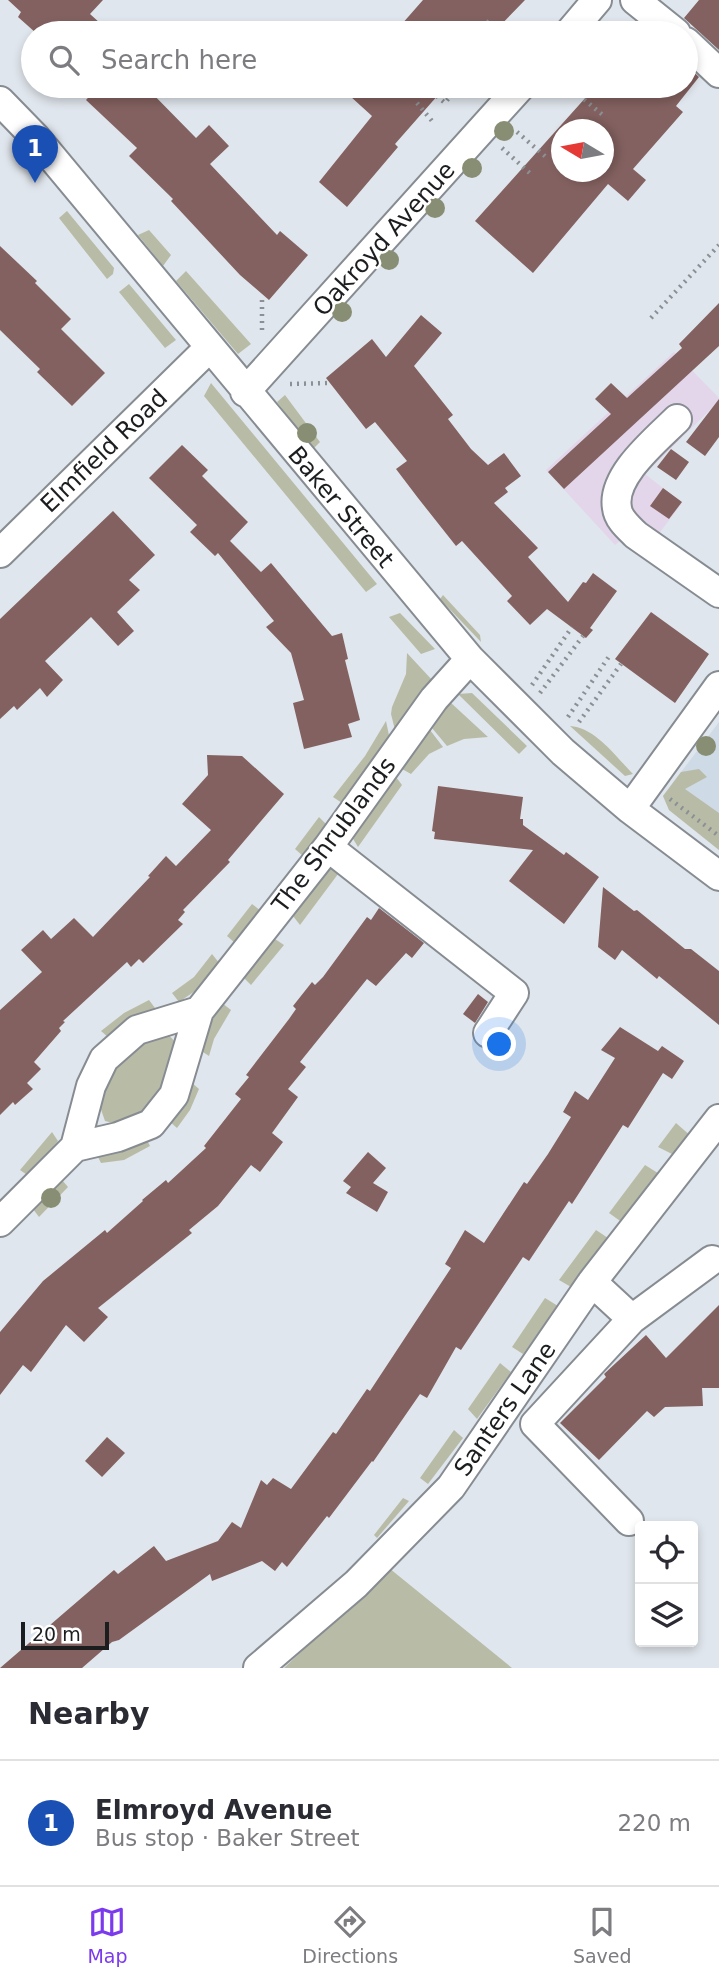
<!DOCTYPE html>
<html lang="en">
<head>
<meta charset="utf-8">
<style>
	body { margin:0; font-family:"DejaVu Sans",sans-serif; background:#f7f7f7; color:#2b2b33 }
	.controls { position:absolute; right:21px; bottom:21px; display:grid; overflow:hidden; border-radius:7px; box-shadow:0 4px 10px #0003 }
	.controls button { width:63px; height:63px; display:grid; place-items:center; padding:0; border:0; border-bottom:2px solid #e1e1e2; background:#fff; color:#2b2b33; font:35px sans-serif }
	.compass { position:absolute; left:551px; top:119px; width:63px; height:63px; border-radius:50%; background:#fff; box-shadow:0 4px 10px #0003; rotate:280deg }
	.scale { position:absolute; left:21px; bottom:18px; width:88px; box-sizing:border-box; padding-left:7px; border:4px solid #1b1d1f; border-top:0; font-size:19px; line-height:24px; white-space:nowrap; color:#1b1d1f; -webkit-text-stroke:5px #fff; paint-order:stroke }
	.you { position:absolute; left:500px; top:1045px; width:24px; height:24px; margin:-18px; border:5px solid #fff; border-radius:50%; background:#1a73e8; box-shadow:0 0 0 10px #1a73e833 }
	.badge { display:grid; place-items:center; width:46px; height:46px; border-radius:50%; background:#7c3aed; color:#fff; font-size:23px; font-weight:700 }
	.pin { position:absolute; translate:-50% -58px; filter:drop-shadow(0 2px 4px #0008) }
	.pin::after { content:''; position:absolute; top:37px; width:24px; height:21px; background:inherit; clip-path:polygon(0 0,100% 0,50% 100%) }
	.list { margin:0; padding:0; list-style:none }
	h2 { display:flex; justify-content:space-between; align-items:center; height:91px; margin:0; padding:0 28px; font-size:30px }
	h2 small { font-size:23px; font-weight:400; color:#7c7c81 }
	.list li { display:grid; grid-template-columns:46px 1fr auto; gap:21px; align-items:center; box-sizing:border-box; height:126px; padding:0 28px; border-top:2px solid #e1e1e2 }
	.list b { display:block; font-size:26px; white-space:nowrap }
	.list p { margin:0; font-size:23px; white-space:nowrap; color:#7c7c81 }
	.list em { font-size:23px; font-style:normal; color:#7c7c81 }
	.icon { flex:none; width:38px; height:38px; fill:none; stroke:currentColor; stroke-width:2; stroke-linecap:round; stroke-linejoin:round }
	.map { position:relative; flex:none; width:719px; height:1668px; overflow:hidden }
	.search { position:absolute; background:#fff; box-shadow:0 4px 10px #0003; left:21px; right:21px; top:21px; height:77px; display:flex; align-items:center; gap:18px; box-sizing:border-box; padding:0 24px; border-radius:38px; color:#7c7c81; font-size:26px }
	.sheet { height:217px; background:#fff }
	nav { display:flex; justify-content:space-around; align-items:center; box-sizing:border-box; height:98px; border-top:2px solid #e1e1e2; background:#fff; font-size:19px; color:#7c7c81 }
	nav a { display:grid; justify-items:center; gap:4px }
	nav .on { color:#7c3aed }
	.map>svg:first-child { display:block }
	.built { fill:#cfdae7 }
	.industrial { fill:#e3d6ea }
	.green { fill:#b8bca7 }
	.building { fill:#836160; fill-rule:evenodd }
	.lines { fill:none; stroke-linecap:round; stroke-linejoin:round }
	.minor-casing { stroke:#878c92; stroke-width:32 }
	.path { stroke:#8b9094; stroke-width:4.5; stroke-dasharray:2 5; stroke-linecap:butt }
	.minor { stroke:#fff; stroke-width:28 }
	.tree { fill:#888e73 }
	.labels { text-anchor:middle; stroke-width:5; stroke-linejoin:round; paint-order:stroke }
	.street-label { font-size:24px; fill:#1b1d1f; stroke:#fff }
</style>
</head>
<body>
<div class="map">
<svg width="719" height="1668" viewBox="0 0 719 1668">
	<rect width="100%" height="100%" fill="#e0e6ed"/>
	<path class="built" d="M719 722V850L669 810 663 796Z"/>
	<path class="industrial" d="M674 352 719 398V401L645 474 682 503 642 556 621 540 615 545 546 470Z"/>
	<path class="green" d="M67 211 114 268 113 274 107 279 59 218Z
		M149 230 171 255 163 266 138 235Z
		M186 271 251 344 238 354 176 281Z
		M129 284 176 340 165 348 119 292Z
		M211 383 377 584 366 592 204 396Z
		M285 395 320 442 313 449 277 402Z
		M443 595 480 635 481 642 440 599Z
		M400 613 435 649 421 654 389 617Z
		M407 653 433 681 395 730 391 714 392 707 406 674Z
		M472 693 527 746 519 754 458 694Z
		M450 702 488 737 464 739 447 746 432 728Z
		M386 721 390 740 342 803 333 797 365 756Z
		M570 726C595 727 617 758 633 774L625 776Z
		M430 730 443 747 429 754 411 774 402 769Z
		M699 769 707 777 685 789 719 813V850L669 810 663 796 681 772Z
		M396 777 402 785 358 847 352 837Z
		M319 817 327 825 303 856 295 849Z
		M336 859 344 866 300 925 293 916Z
		M252 904 261 911 235 943 227 936Z
		M275 939 284 945 251 985 244 978Z
		M212 954 220 964 198 989 179 1002 172 993 194 977Z
		M149 1000 158 1012 109 1038 101 1031 124 1013Z
		M222 1003 231 1010 214 1039 209 1056 200 1050 206 1032Z
		M166 1032 177 1044 166 1087 144 1115 121 1125 105 1121 98 1101 126 1048Z
		M191 1082 199 1089 190 1110 177 1128 169 1121Z
		M676 1123 692 1137 676 1156 658 1147Z
		M52 1132 58 1141 30 1177 20 1170Z
		M145 1136 150 1146 124 1160 101 1163 96 1153Z
		M645 1165 661 1175 623 1223 609 1213Z
		M62 1180 68 1187 39 1217 33 1209Z
		M596 1230 608 1238 571 1287 559 1280Z
		M545 1298 558 1306 523 1354 512 1347Z
		M500 1363 511 1372 477 1419 468 1409Z
		M454 1430 463 1438 428 1484 420 1478Z
		M403 1498 409 1501 377 1538 374 1535Z
		M389 1568 512 1668H284Z"/>
	<path class="building" d="M8 0H103L90 14 111 33H36L18 17 21 12Z
		M423 0H525L493 33H394Z
		M699 0H719V50L684 18Z
		M686 65 699 77 676 106 683 112 633 169 646 180 628 201 608 184 533 273 475 221 596 86H686ZM562 130H604V172H562Z
		M99 86H145L196 138 209 125 229 146 210 164 277 235 280 231 308 255 269 300 240 275 171 201 173 199 129 156 137 148 86 100Z
		M339 86H446L395 144 398 147 347 207 319 182 372 116Z
		M0 246 37 281 35 283 71 319 61 329 105 373 72 406 37 372 40 369 0 330Z
		M719 303V346L564 489 548 472 611 414 595 399 611 383 627 398 682 348 679 344Z
		M421 315 442 333 414 366 453 415 448 419 471 449 488 465 504 453 521 476 505 488 508 492 494 503 538 548 528 557 568 602 583 582 586 583 593 573 617 591 590 628 593 630 586 638 547 609 530 625 507 601 512 596 462 541 456 546 418 498 396 469 407 461 375 422 366 429 326 378 372 339 386 357Z
		M719 399V437L705 456 686 442Z
		M182 445 208 470 202 476 248 522 230 541 261 572 271 563 332 636 342 633 348 659 345 660 360 720 348 724 352 737 304 749 293 703 304 700 291 653 266 627 274 621 218 553 215 556 190 532 197 525 149 478Z
		M671 449 689 462 676 480 657 467Z
		M663 488 682 502 669 519 650 506Z
		M113 511 155 555 129 580 140 590 117 612 134 631 118 646 91 617 45 661 63 680 47 697 40 688 17 710 14 706 0 719V619Z
		M651 612 709 654 675 703 615 659Z
		M207 755 242 756 284 794 228 860 230 862 183 910 185 912 178 920 183 924 143 963 139 959 131 967 127 962 63 1021 65 1022 59 1028 61 1031 34 1062 41 1069 27 1083 33 1089 15 1105 13 1102 0 1115V1010L42 972 21 950 43 930 51 939 74 918 93 937 150 877 148 876 166 856 176 866 211 830 182 804 208 775Z
		M438 786 523 797 520 819H523V825L564 855 566 852 599 877 564 924 509 881 533 850 434 839 435 832 432 831Z
		M603 887 634 911 637 910 685 949H691L719 971V1025L659 976 657 979 622 950 615 960 598 947Z
		M379 908 424 943 412 958 406 953 376 986 367 979 300 1062 306 1067 288 1089 298 1097 272 1133 283 1142 260 1172 251 1165 218 1206 189 1230 192 1233 98 1308 108 1317 84 1342 66 1325 31 1372 23 1365 0 1395V1332L43 1281 105 1230 107 1233 143 1201 142 1200 166 1180 168 1183 206 1148 204 1146 241 1099 235 1094 249 1077 246 1075 289 1019 296 1009 293 1006 312 982 315 985 323 977 367 917 371 920Z
		M478 994 488 1002 475 1023 463 1014Z
		M620 1027 658 1051 662 1046 684 1061 672 1079 663 1073 628 1128 623 1125 572 1204 569 1201 529 1261 523 1257 461 1350 456 1347 427 1398 420 1394 373 1462 372 1461 329 1518 327 1516 287 1567 282 1562 275 1571 262 1561 212 1581 210 1574 119 1640 112 1642 82 1668H0L114 1570 118 1574 154 1546 166 1561 218 1541 232 1522 241 1528 261 1480 267 1485 273 1478 291 1489 333 1432 336 1434 367 1389 370 1391 451 1268 445 1264 465 1230 484 1243 524 1182 527 1184 548 1154 571 1117 563 1112 575 1091 588 1100 615 1058 601 1050Z
		M368 1152 386 1168 373 1183 388 1192 377 1212 346 1193 351 1187 343 1181Z
		M719 1305V1388H702L703 1406 665 1407 654 1417 647 1411 599 1460 560 1423 606 1377 604 1374 646 1335 666 1358Z
		M107 1437 125 1453 102 1477 85 1461Z"/>
	<g class="lines">
		<g class="minor-casing">
			<path id="minor" d="M635 0 676 33
				M569 33 597 0
				M686 42 719 73
				M0 101 36 138 470 659 563 752 630 809 719 876
				M245 392 521 86
				M677 419C656 440 611 476 617 508 618 519 629 528 636 535L719 593
				M0 553 209 348
				M630 809 719 686
				M328 847 514 993 488 1033
				M75 1147 118 1137 151 1124 174 1095 199 1011 328 847 434 699 470 659
				M0 1222 75 1147 91 1086 104 1059 137 1030 199 1011
				M592 1282 632 1319 712 1260
				M629 1521 535 1424 632 1319
				M258 1668 356 1584 451 1487 592 1282 719 1119"/>
		</g>
		<path class="path" d="M486 21 502 33
			M568 86 604 116
			M600 86 615 99
			M426 87 445 103 454 91
			M417 103 432 121
			M517 132 546 157
			M502 148 533 176
			M651 318 719 245
			M262 330V297
			M290 384 330 383
			M532 685 572 627
			M540 693 583 636
			M568 717 610 655
			M579 722 621 664
			M670 799 719 836"/>
		<use href="#minor" class="minor"/>
	</g>
	<g class="tree">
		<circle cx="504" cy="131" r="10"/>
		<circle cx="472" cy="168" r="10"/>
		<circle cx="435" cy="208" r="10"/>
		<circle cx="389" cy="260" r="10"/>
		<circle cx="342" cy="312" r="10"/>
		<circle cx="307" cy="433" r="10"/>
		<circle cx="706" cy="746" r="10"/>
		<circle cx="51" cy="1198" r="10"/>
	</g>
	<g class="labels">
		<g class="street-label">
			<text transform="translate(384 239) rotate(-48)" y="8">Oakroyd Avenue</text>
			<text transform="translate(104 451) rotate(-44)" y="8">Elmfield Road</text>
			<text transform="translate(341 507) rotate(50)" y="8">Baker Street</text>
			<text transform="translate(334 835) rotate(-53)" y="8">The Shrublands</text>
			<text transform="translate(505 1409) rotate(-55)" y="8">Santers Lane</text>
		</g>
	</g>
</svg>
<div class="controls">
<button><svg class="icon" aria-label="locate" viewBox="0 0 24 24"><circle cx="12" cy="12" r="6"/><path d="M12 2v4M12 18v4M2 12h4M18 12h4"/></svg></button>
<button><svg class="icon" aria-label="layers" viewBox="0 0 24 24"><path d="M12 4l9 5-9 5-9-5zM3 14l9 5 9-5"/></svg></button>
</div>
<svg class="compass" viewBox="-18 -18 36 36"><path d="M0-13l5 13h-10z" fill="#e53935"/><path d="M0 13l5-13h-10z" fill="#7c7c81"/></svg>
<div class="scale">20 m</div>
<div class="you"></div>
<div class="pin badge" style="left:35px;top:183px;background:#1a4fb4">1</div>
<div class="search"><svg class="icon" aria-label="search" viewBox="0 0 24 24"><circle cx="10" cy="10" r="6"/><path d="M15 15l6 6"/></svg>Search here</div>
</div>
<section class="sheet">
<h2>Nearby<small></small></h2>
<ul class="list">
<li><span class="badge" style="background:#1a4fb4">1</span><div><b>Elmroyd Avenue</b><p>Bus stop · Baker Street</p></div><em>220 m</em></li>
</ul>
</section>
<nav>
<a class="on"><svg class="icon" aria-label="map" viewBox="0 0 24 24"><path d="M3 6l6-2 6 2 6-2v14l-6 2-6-2-6 2zM9 4v14M15 6v14"/></svg>Map</a>
<a><svg class="icon" aria-label="directions" viewBox="0 0 24 24"><path d="M12 3l9 9-9 9-9-9zM9 14v-3h6M13 9l2 2-2 2"/></svg>Directions</a>
<a><svg class="icon" aria-label="saved" viewBox="0 0 24 24"><path d="M7 4h10v16l-5-4-5 4z"/></svg>Saved</a>
</nav>
</body>
</html>
